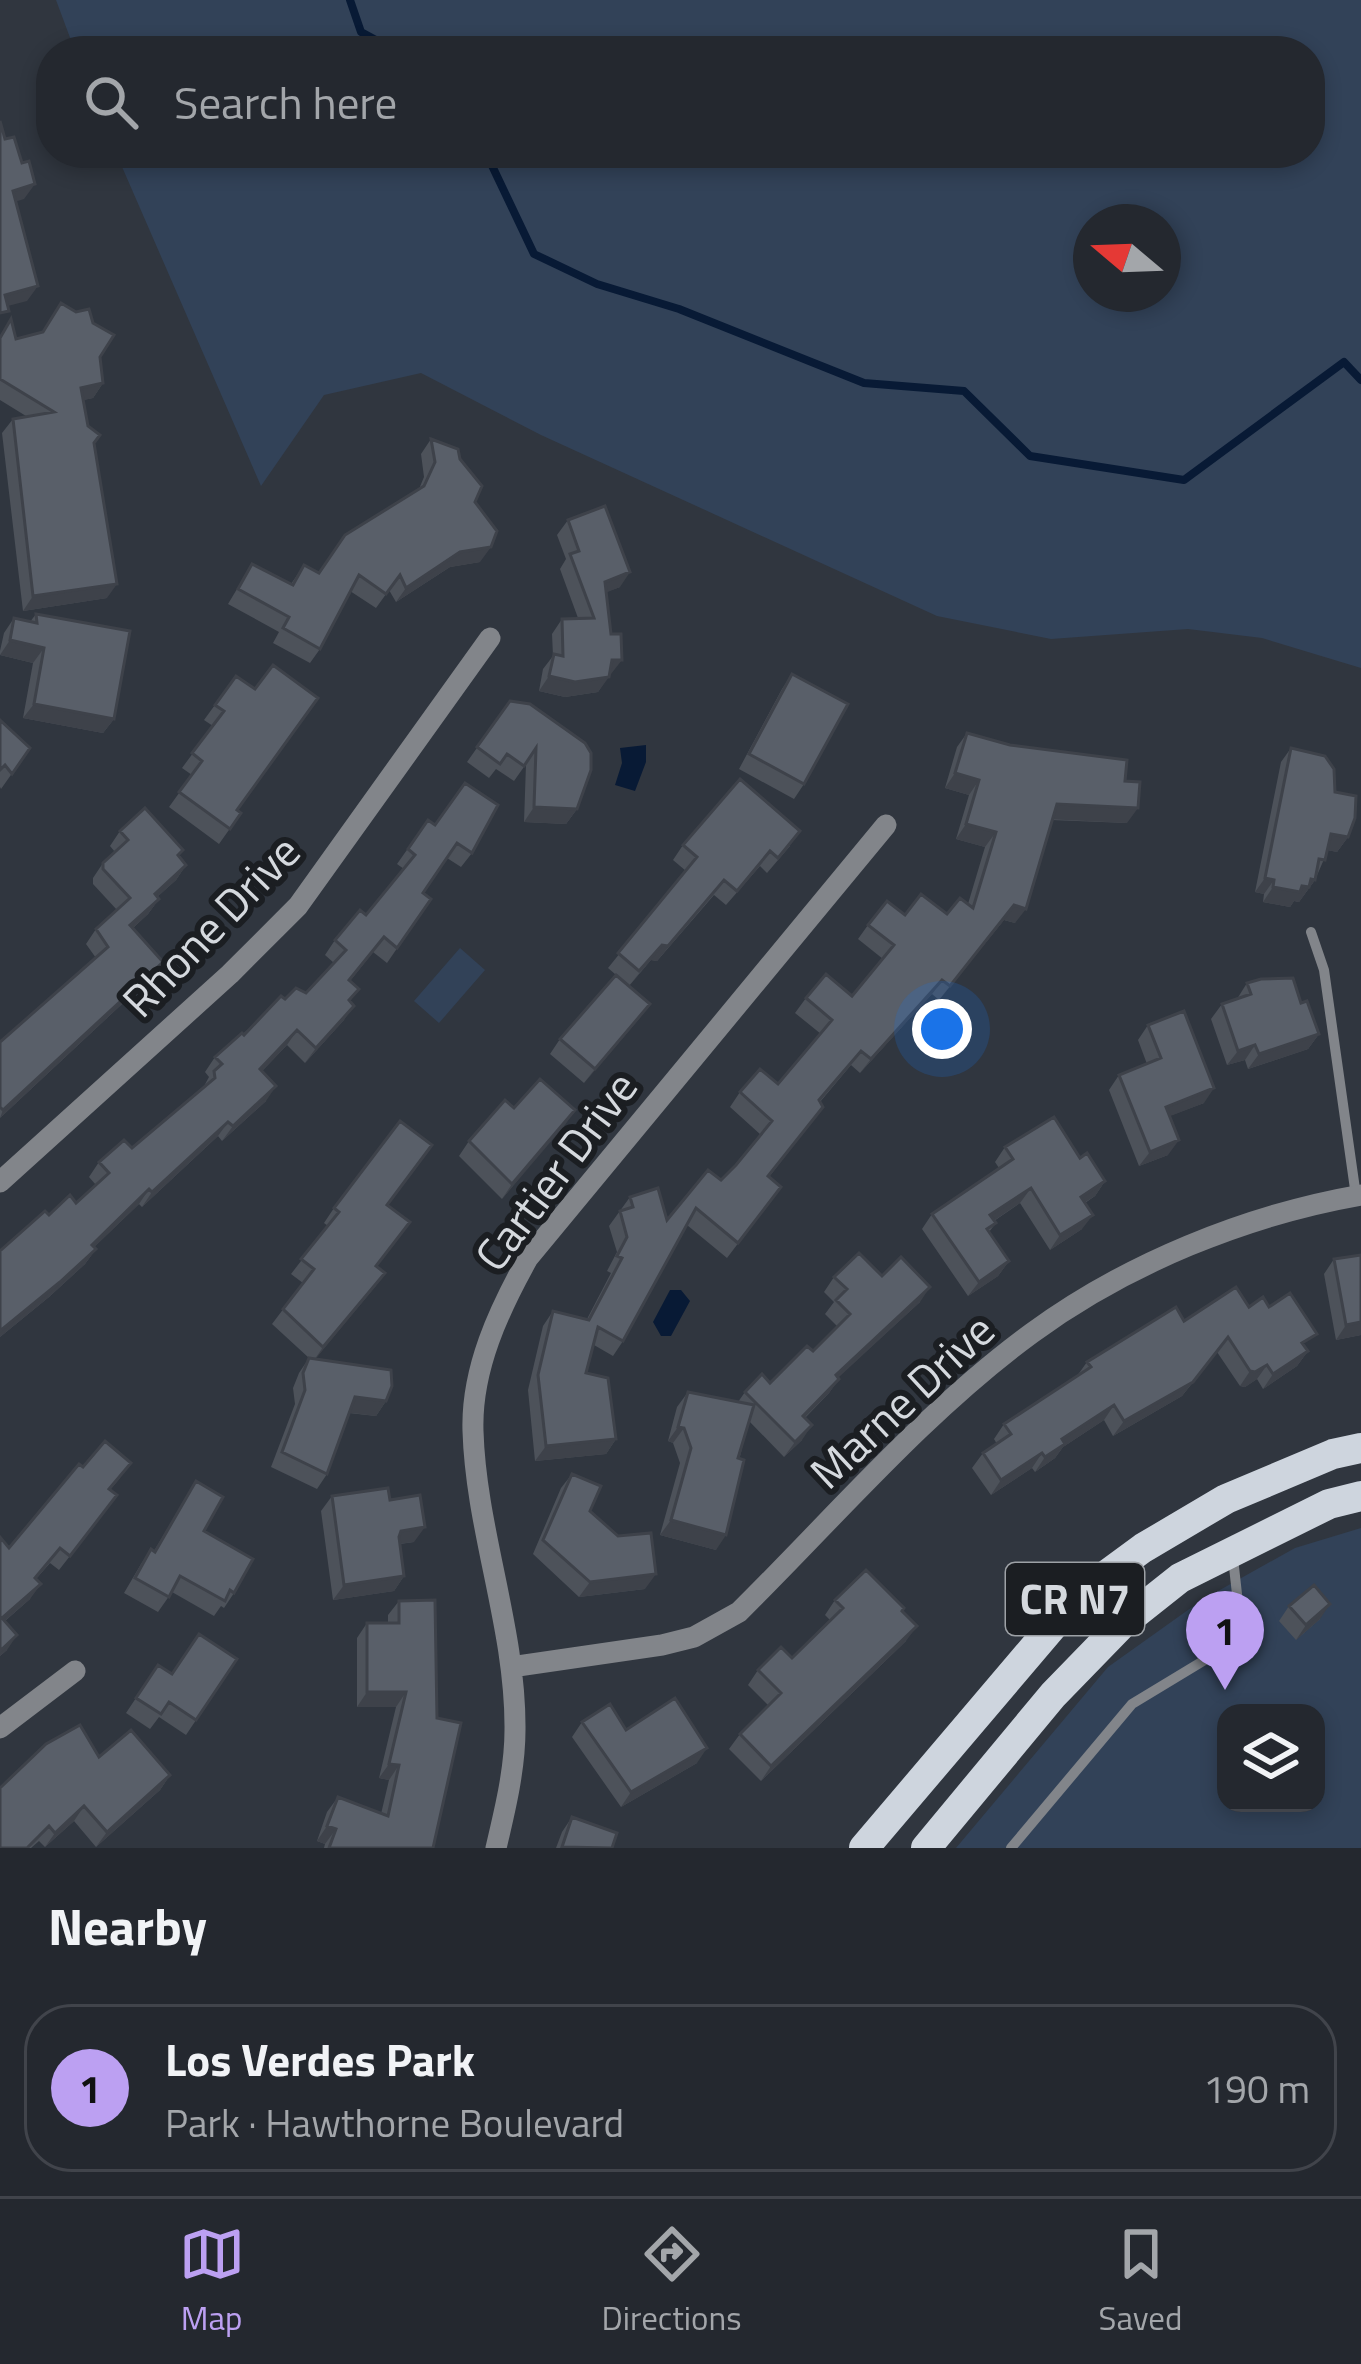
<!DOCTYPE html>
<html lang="en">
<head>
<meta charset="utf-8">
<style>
	body { margin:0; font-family:"Titillium Web",sans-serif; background:#2c3037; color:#f1f3f6 }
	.controls { position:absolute; right:36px; bottom:36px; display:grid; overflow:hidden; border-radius:24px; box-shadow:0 6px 18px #0003 }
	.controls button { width:108px; height:108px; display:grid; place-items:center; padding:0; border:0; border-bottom:3px solid #41444b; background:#24282f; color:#f1f3f6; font:60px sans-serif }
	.compass { position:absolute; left:1073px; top:204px; width:108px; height:108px; border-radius:50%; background:#24282f; box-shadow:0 6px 18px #0003; rotate:289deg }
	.you { position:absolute; left:942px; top:1029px; width:42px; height:42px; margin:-30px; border:9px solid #fff; border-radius:50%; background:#1a73e8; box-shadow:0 0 0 18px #1a73e833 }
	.badge { display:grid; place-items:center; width:78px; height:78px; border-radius:50%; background:#bca0f2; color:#111; font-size:39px; font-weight:700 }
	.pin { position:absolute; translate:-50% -99px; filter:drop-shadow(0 3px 6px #0008) }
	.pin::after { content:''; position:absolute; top:63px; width:42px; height:36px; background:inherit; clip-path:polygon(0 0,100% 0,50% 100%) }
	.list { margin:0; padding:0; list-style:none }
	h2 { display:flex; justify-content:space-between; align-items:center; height:156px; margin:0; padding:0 48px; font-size:51px }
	h2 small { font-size:39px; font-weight:400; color:#a3a6aa }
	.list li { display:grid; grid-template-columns:78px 1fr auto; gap:36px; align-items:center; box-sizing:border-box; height:168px; margin:0 24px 24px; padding:0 24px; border:3px solid #41444b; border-radius:48px }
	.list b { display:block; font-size:45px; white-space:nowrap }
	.list p { margin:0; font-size:39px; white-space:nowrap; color:#a3a6aa }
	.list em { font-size:39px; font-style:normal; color:#a3a6aa }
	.icon { flex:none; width:66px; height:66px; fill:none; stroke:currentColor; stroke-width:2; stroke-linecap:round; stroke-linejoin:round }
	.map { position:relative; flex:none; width:1361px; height:1848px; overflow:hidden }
	.search { position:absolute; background:#24282f; box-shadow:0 6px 18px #0003; left:36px; right:36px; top:36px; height:132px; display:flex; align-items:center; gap:30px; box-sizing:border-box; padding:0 42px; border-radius:48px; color:#a3a6aa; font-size:45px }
	.sheet { height:348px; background:#24282f }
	nav { display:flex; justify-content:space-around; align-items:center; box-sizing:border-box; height:168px; border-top:3px solid #41444b; background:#24282f; font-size:33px; color:#a3a6aa }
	nav a { display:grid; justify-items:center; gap:6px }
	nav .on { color:#bca0f2 }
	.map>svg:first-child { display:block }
	.green { fill:#324258; fill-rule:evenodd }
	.water { fill:#081a35 }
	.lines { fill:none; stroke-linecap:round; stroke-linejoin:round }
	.stream { stroke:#081a35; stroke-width:8 }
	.lane { stroke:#82858a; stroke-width:10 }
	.street { stroke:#82858a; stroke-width:21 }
	.primary { stroke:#ced5de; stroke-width:30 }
	.wall { fill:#4d525a }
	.shaded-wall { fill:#3e424a }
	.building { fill:#595f69; stroke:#3e424a; stroke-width:3 }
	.labels { text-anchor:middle; stroke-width:12; stroke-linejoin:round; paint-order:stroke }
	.shield { fill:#1b1e22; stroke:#9da1a6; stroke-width:3 }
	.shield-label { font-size:42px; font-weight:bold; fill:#d5d9de }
	.street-label { font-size:45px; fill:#d5d9de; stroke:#1b1e22 }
</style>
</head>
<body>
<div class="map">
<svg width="1361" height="1848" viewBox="0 0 1361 1848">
	<rect width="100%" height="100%" fill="#30363f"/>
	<path class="green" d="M56 0H1361V668L1262 638 1188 629 1051 639 937 616 541 435 421 373 324 395 261 486 116 153H1310V51H75ZM1163 222V294H1091V222Z
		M460 948 485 970 439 1023 414 1001Z
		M1361 1528V1848H956L1108 1667 1202 1600 1295 1548ZM1226 1713H1316V1803H1226Z"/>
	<path class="water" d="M646 745V762L635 791 615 785 622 763 620 748Z
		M670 1290H681L690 1301 671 1336H661L653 1322Z"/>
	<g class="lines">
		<path class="stream" d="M350 0 361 32 396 51
			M486 153 534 254 597 284 679 309 864 383 964 391 1030 456 1184 480 1344 362 1361 380"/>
		<path class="lane" d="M1311 932 1324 970 1356 1196
			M1011 1848 1132 1704 1213 1655 1224 1639 1238 1603 1233 1558"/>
		<path class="street" d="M0 1182 230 974 298 906 490 638
			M511 1667 662 1645 694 1637 739 1612C834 1518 924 1412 1032 1333 1126 1264 1246 1215 1361 1195
			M0 1728 75 1671
			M496 1848C505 1810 515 1769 515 1730 516 1629 476 1531 473 1431 471 1369 499 1310 528 1258L886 825"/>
		<path class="primary" d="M864 1848 1079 1595 1143 1548 1226 1499 1333 1454 1361 1448
			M926 1848 1053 1695 1122 1624 1180 1578 1329 1504 1361 1496"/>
	</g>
	<path class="wall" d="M61 303 100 357 103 383 93 398 83 400 88 426 94 443 107 598 23 611 2 433 13 419 26 416 0 400V336L11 319 16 339 42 332Z
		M431 439 460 459 475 502 480 562 450 567 396 602 389 590 376 608 350 591 320 649 310 663 273 643 279 632 228 604 252 564 291 584 304 565 319 573 419 489 424 477 421 454Z
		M568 520 620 587 606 592 611 674 609 675 598 692 565 697 539 691 543 669 553 656 552 634 562 619 578 618 560 569 566 559 557 535Z
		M36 614 114 719 103 733 23 718 33 663 0 655V651L4 633 14 618 30 622Z
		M792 674 804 784 794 799 739 769 782 689Z
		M236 676 237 810 241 813 219 844 169 807 192 775 182 768 213 726 204 720Z
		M510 701 577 809 566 824 524 822 526 764 514 781 496 769 489 778 467 762Z
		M0 720 30 748 1 789 0 787Z
		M967 733 1125 781 1127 823 1052 820 1015 923 1004 920 939 1000 932 994 860 1073 851 1065 820 1102 823 1107 769 1177 781 1187 727 1258 687 1225 623 1341 613 1356 594 1345 586 1373 616 1439 606 1454 535 1461 528 1390 543 1326 553 1311 587 1319 611 1273 607 1271 617 1252 609 1226 630 1197 667 1220 721 1180 736 1165 761 1135 730 1107 740 1092 778 1084 821 1034 795 1013 806 998 852 996 883 959 858 939 868 925 905 915 947 914 968 904 985 847 956 839 969 795 945 788 957 747Z
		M1291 748 1348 837 1337 852 1328 850 1315 880 1299 902 1294 901 1290 907 1263 902 1264 894 1255 892 1281 762Z
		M428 820 472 853 461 867 447 858 423 893 431 899 387 963 373 952 350 981 359 989 350 1001 344 1020 305 1063 287 1045 262 1071 266 1101 222 1141 218 1136 142 1207 139 1204 94 1247 96 1249 85 1264 49 1297 0 1337V1251L49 1215 76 1203 96 1185 89 1177 99 1162 132 1148 203 1088 209 1077 205 1072 215 1057 285 999 306 993 334 963 325 955 335 940 366 915 404 869 397 864Z
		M120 831 183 850 179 856 186 865 176 880 157 897 159 899 148 914 133 928 163 962 152 976 0 1118V1042L96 958 86 944 96 929 117 910 93 884V878L103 863 115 852 110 846Z
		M683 845 790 846 767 873 760 866 726 905 714 895 657 961 651 960 629 986 608 968 686 871 673 860Z
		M1247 983 1301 1003 1319 1034 1308 1049 1248 1069 1245 1060 1227 1065 1211 1019 1222 1004 1237 999Z
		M650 1004 584 1083 550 1054 560 1039Z
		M1148 1025 1204 1103 1169 1116 1168 1155 1139 1166 1109 1090 1119 1075 1147 1064 1138 1040Z
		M514 1108 575 1110 502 1199 459 1156 469 1141Z
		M1005 1147 1080 1158 1105 1181 1095 1196 1085 1203 1082 1229 1050 1250 1020 1203 994 1221 996 1223 989 1232 1009 1261 998 1276 968 1296 922 1229 932 1214 999 1168 995 1162Z
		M387 1205 377 1266 385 1273 315 1359 386 1401 376 1416 349 1413 327 1474 317 1489 271 1467 295 1404 293 1388 299 1373 309 1358 272 1324 303 1283 291 1274 328 1226 324 1223 334 1208Z
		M1361 1255V1335L1336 1340 1324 1274 1334 1259Z
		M882 1276 920 1302 838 1377 839 1379 829 1393 805 1418 802 1440 784 1457 749 1421 716 1550 660 1535 680 1463 673 1443 668 1441 677 1407 688 1392 738 1402 745 1392 770 1383 813 1351 837 1326 825 1314 834 1302 824 1292 834 1277Z
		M1249 1307H1269L1308 1351 1297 1366 1263 1389 1257 1379 1245 1387 1240 1386 1217 1352 1182 1396 1113 1436 1104 1420 1063 1447 1055 1458 1035 1472 1032 1468 991 1495 972 1468 983 1453 997 1444 994 1439 1004 1424 1077 1376 1087 1362 1184 1321Z
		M83 1467 120 1478 110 1490 106 1510 59 1570 50 1563 36 1579 30 1599 5 1621 7 1650 0 1656V1537L9 1548Z
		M572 1474 590 1511 645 1589 579 1597 533 1554 561 1488Z
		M196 1481 204 1531 234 1593 224 1608 221 1606 214 1616 172 1592 158 1612 124 1593 141 1564 151 1549 154 1551Z
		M332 1496 390 1500 414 1542 400 1544 404 1576 394 1591 333 1600 321 1511Z
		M835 1600 902 1611 906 1641 761 1781 729 1749 740 1734 768 1705 748 1685 758 1670 792 1658 830 1620 825 1615Z
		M399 1601 433 1848H324L325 1844 317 1841 327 1812 338 1797 381 1814 389 1780 379 1778 396 1707H357V1638L367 1623H388V1615Z
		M1289 1606 1320 1619 1296 1640 1279 1621Z
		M237 1659 186 1735 159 1717 150 1729 126 1713 158 1665 171 1674Z
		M582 1722 626 1730 697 1763 621 1807 572 1737Z
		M99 1757 170 1775 160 1790 96 1847 74 1821 45 1847 39 1841 31 1848H0Z
		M572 1817 612 1848H556L562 1832Z"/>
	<path class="shaded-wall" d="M35 184 24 199 2 206 13 191Z
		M38 286 27 301 0 308 5 295Z
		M103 383 93 398 71 403 81 388Z
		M491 547 480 562 450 567 396 602 406 588 460 552Z
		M630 572 620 587 595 597 605 582Z
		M117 584 107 598 23 611 33 596Z
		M10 640 44 648 33 663 0 655Z
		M612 660H622L611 674 602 675Z
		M549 676 609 677 598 692 565 697 539 691Z
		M34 704 114 719 103 733 23 718Z
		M955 773 979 780 969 795 945 788Z
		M1057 804 1138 808 1127 823 1046 819Z
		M534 807 577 809 566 824 524 822Z
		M966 824 996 832 985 847 956 839Z
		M1331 834 1348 837 1337 852 1321 849Z
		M186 865 176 880 144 909 155 894Z
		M1265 878 1274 880 1264 894 1255 892Z
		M1311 879 1315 880 1299 902 1294 901 1290 907 1263 902 1273 887 1302 886Z
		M724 880 657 961 651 960 629 986 662 945Z
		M159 899 148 914 120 940 130 925Z
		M1014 905 1026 909 1015 923 1004 920 939 1000Z
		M163 962 152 976 0 1118 3 1110Z
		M942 980 932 994 860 1073 871 1059Z
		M650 1004 639 1019 584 1083 595 1069Z
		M354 1006 344 1020 305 1063 316 1048Z
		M297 1030 287 1045 250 1084 260 1069Z
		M1319 1034 1308 1049 1248 1069 1259 1054Z
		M1255 1045 1245 1060 1227 1065 1238 1051Z
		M276 1086 266 1101 222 1141 233 1126Z
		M1214 1088 1204 1103 1155 1122 1166 1107Z
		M575 1110 565 1125 502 1199 512 1184Z
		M228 1122 218 1136 142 1207 152 1192Z
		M1179 1140 1168 1155 1139 1166 1150 1152Z
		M1105 1181 1095 1196 1071 1211 1081 1197Z
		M1031 1188 1020 1203 980 1230 990 1215Z
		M149 1189 139 1204 81 1260 92 1245Z
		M1093 1215 1082 1229 1050 1250 1060 1235Z
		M96 1249 85 1264 49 1297 0 1337V1331Z
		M1009 1261 998 1276 968 1296 979 1282Z
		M385 1273 375 1287 313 1362 323 1347Z
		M930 1287 920 1302 825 1390 836 1375Z
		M1361 1322V1335L1336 1340 1346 1325Z
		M1228 1337 1182 1396 1113 1436 1124 1421Z
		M1308 1351 1297 1366 1263 1389 1273 1374Z
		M1267 1365 1257 1379 1245 1387 1240 1386 1250 1371Z
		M839 1379 829 1393 792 1430 803 1416Z
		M355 1397 386 1401 376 1416 344 1412Z
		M1114 1405 1104 1420 1063 1447 1055 1458 1035 1472 1045 1457 1062 1439Z
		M812 1425 802 1440 784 1457 795 1442Z
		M678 1427 684 1428 673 1443 668 1441Z
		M616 1439 606 1454 535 1461 546 1446Z
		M1042 1453 1032 1468 991 1495 1001 1480Z
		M671 1520 726 1535 716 1550 660 1535Z
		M425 1527 414 1542 390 1545 401 1531Z
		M656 1574 645 1589 579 1597 590 1582Z
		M404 1576 394 1591 333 1600 344 1585Z
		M41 1584 30 1599 0 1625V1620Z
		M1330 1604 1320 1619 1296 1640 1306 1625Z
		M917 1626 906 1641 761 1781 771 1766Z
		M17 1635 7 1650 0 1656V1651Z
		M367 1692H406L396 1707H357Z
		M707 1748 697 1763 621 1807 631 1792Z
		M389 1764 399 1765 389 1780 379 1778Z
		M170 1775 160 1790 96 1847 107 1832Z
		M84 1806 74 1821 45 1847 55 1833Z
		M327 1826 336 1829 325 1844 317 1841Z"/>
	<path class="building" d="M0 121 5 139 14 137 22 163 29 161 35 184 13 191 38 286 5 295 9 311 0 313Z
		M61 303 76 312 89 309 93 323 114 335 100 357 103 383 81 388 88 426 100 435 94 443 117 584 33 596 13 419 54 412 0 379V338L11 319 16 339 43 332Z
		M431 439 458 449 460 459 482 486 475 502 497 531 491 547 460 552 406 588 400 575 386 594 359 575 320 649 283 628 289 617 238 589 252 564 293 585 304 565 319 573 345 535 424 486 435 462Z
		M605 506 630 572 605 582 611 634H621L622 660H612L609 677 575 682 549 676 554 654 563 656 562 619 594 618 570 554 579 551 568 520Z
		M36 614 130 631 114 719 34 704 44 648 10 640 14 618 37 623Z
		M273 665 318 698 237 810 241 813 230 829 179 792 202 761 192 753 224 711 215 705 236 676 255 689Z
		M792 674 848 704 804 784 749 754Z
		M510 701 530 704 585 743 591 753V770L577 809 534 807 536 748 524 766 507 754 500 764 477 747Z
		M0 720 30 748 12 774 5 765 0 770Z
		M967 733 1010 745 1127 760 1125 781 1140 782 1138 808 1057 804 1026 909 1014 905 950 986 942 980 871 1059 861 1051 819 1100 823 1107 768 1176 781 1187 738 1243 696 1208 623 1341 598 1327 586 1373 608 1378 616 1439 546 1446 538 1375 553 1311 589 1320 622 1258 617 1256 627 1237 620 1211 633 1207 630 1197 658 1188 667 1220 708 1170 721 1180 736 1165 772 1121 740 1092 760 1069 778 1084 832 1020 806 998 826 974 852 996 894 945 868 925 887 901 905 915 921 894 947 914 960 898 973 908 996 832 966 824 979 780 955 773Z
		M1291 748 1325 756 1334 769 1335 792 1356 796 1355 818 1348 837 1331 834 1325 860 1319 859 1315 880 1311 879 1309 887 1302 886 1300 892 1273 887 1274 880 1265 878Z
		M740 779 800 831 778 858 770 851 737 891 724 880 668 946 662 945 639 971 618 953 697 857 683 845Z
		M465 783 498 805 472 853 457 843 423 893 431 899 397 948 384 937 349 980 359 989 349 1000 354 1006 316 1048 297 1030 260 1069 276 1086 233 1126 228 1122 152 1192 149 1189 92 1245 96 1249 60 1282 0 1331V1251L45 1211 49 1215 70 1195 76 1203 109 1173 99 1162 124 1140 132 1148 215 1078 214 1071 222 1064 215 1057 242 1033 244 1035 281 996 285 999 296 988 306 993 346 950 335 940 360 910 366 915 415 855 408 849 428 820 435 825Z
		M145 808 183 850 178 855 186 865 155 894 159 899 130 925 163 962 3 1110 0 1107V1042L108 947 96 929 130 898 103 869V863L128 840 120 831Z
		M616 975 650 1004 595 1069 560 1039Z
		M1293 978 1301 1003 1307 1001 1319 1034 1259 1054 1255 1045 1238 1051 1222 1004 1251 994 1247 983 1261 979Z
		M1184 1011 1214 1088 1166 1107 1179 1140 1150 1152 1119 1075 1161 1058 1148 1025Z
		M540 1079 575 1110 512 1184 469 1141 505 1100 514 1108Z
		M1054 1117 1080 1158 1087 1153 1105 1181 1081 1197 1093 1215 1060 1235 1031 1188 990 1215 996 1223 987 1229 1009 1261 979 1282 932 1214 1013 1159 1005 1147Z
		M400 1121 432 1145 387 1205 410 1222 376 1266 385 1273 323 1347 283 1309 314 1269 301 1259 339 1212 334 1208Z
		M859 1253 882 1276 901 1257 930 1287 836 1375 839 1379 803 1416 812 1425 795 1442 745 1392 762 1374 770 1383 807 1346 813 1351 850 1314 836 1300 847 1289 834 1277Z
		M1361 1255V1322L1346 1325 1334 1259Z
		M1236 1287 1249 1307 1263 1297 1269 1307 1290 1293 1317 1334 1302 1343 1308 1351 1273 1374 1267 1365 1255 1372 1250 1371 1228 1337 1193 1382 1124 1421 1114 1405 1062 1439 1065 1444 1045 1457 1042 1453 1001 1480 983 1453 1011 1434 1004 1424 1091 1367 1087 1362 1176 1307 1184 1321Z
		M309 1358 391 1370 392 1386 386 1401 355 1397 327 1474 282 1452 305 1390 303 1373Z
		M688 1392 754 1405 738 1458 744 1460 726 1535 671 1520 691 1448 684 1428 678 1427Z
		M105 1441 131 1463 109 1489 117 1495 70 1556 60 1548 35 1578 41 1584 2 1618 17 1635 0 1651V1537L9 1548 79 1464 83 1467Z
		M572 1474 601 1486 590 1511 618 1536 651 1533 656 1574 590 1582 543 1540Z
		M196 1481 223 1497 204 1531 253 1559 234 1593 230 1590 225 1601 180 1576 169 1597 135 1578 151 1549 155 1552Z
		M388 1488 390 1500 420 1495 425 1527 401 1531 399 1537 404 1576 344 1585 332 1496Z
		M866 1570 904 1608 902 1611 917 1626 771 1766 740 1734 781 1693 758 1670 781 1647 792 1658 843 1608 835 1600Z
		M1314 1585 1330 1604 1306 1625 1289 1606Z
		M435 1600 437 1718 461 1723 433 1848H329L336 1829 327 1826 338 1797 388 1816 399 1765 389 1764 406 1692H367V1623H399V1601Z
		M199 1634 237 1659 196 1720 169 1702 161 1714 136 1698 158 1665 172 1674Z
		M675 1698 707 1748 631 1792 582 1722 610 1704 626 1730Z
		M80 1725 99 1757 131 1730 170 1775 107 1832 84 1806 55 1833 49 1826 27 1848H0V1788L46 1744Z
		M572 1817 617 1833 612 1848 562 1847Z"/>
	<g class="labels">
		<rect class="shield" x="1006" y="1563" width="138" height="72" rx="9"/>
		<g class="shield-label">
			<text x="1075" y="1614">CR N7</text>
		</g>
		<g class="street-label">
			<text transform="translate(211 926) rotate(-46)" y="16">Rhone Drive</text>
			<text transform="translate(556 1171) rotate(-53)" y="16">Cartier Drive</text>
			<text transform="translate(902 1401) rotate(-43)" y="16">Marne Drive</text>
		</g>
	</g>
</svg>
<div class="controls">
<button><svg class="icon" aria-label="layers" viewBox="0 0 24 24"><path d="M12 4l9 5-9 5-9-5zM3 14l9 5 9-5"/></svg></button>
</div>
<svg class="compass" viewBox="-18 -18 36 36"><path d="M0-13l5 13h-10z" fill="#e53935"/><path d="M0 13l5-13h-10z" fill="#a3a6aa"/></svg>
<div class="you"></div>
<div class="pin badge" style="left:1225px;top:1690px">1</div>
<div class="search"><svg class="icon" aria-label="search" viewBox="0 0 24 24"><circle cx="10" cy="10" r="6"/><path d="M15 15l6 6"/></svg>Search here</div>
</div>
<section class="sheet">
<h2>Nearby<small></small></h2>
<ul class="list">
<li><span class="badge">1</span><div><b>Los Verdes Park</b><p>Park · Hawthorne Boulevard</p></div><em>190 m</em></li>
</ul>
</section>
<nav>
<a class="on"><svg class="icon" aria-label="map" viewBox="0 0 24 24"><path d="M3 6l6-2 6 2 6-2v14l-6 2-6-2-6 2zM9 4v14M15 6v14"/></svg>Map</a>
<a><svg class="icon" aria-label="directions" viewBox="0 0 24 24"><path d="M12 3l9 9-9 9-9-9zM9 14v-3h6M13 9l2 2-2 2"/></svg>Directions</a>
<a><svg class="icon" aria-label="saved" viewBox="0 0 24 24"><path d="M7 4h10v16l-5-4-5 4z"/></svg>Saved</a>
</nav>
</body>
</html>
